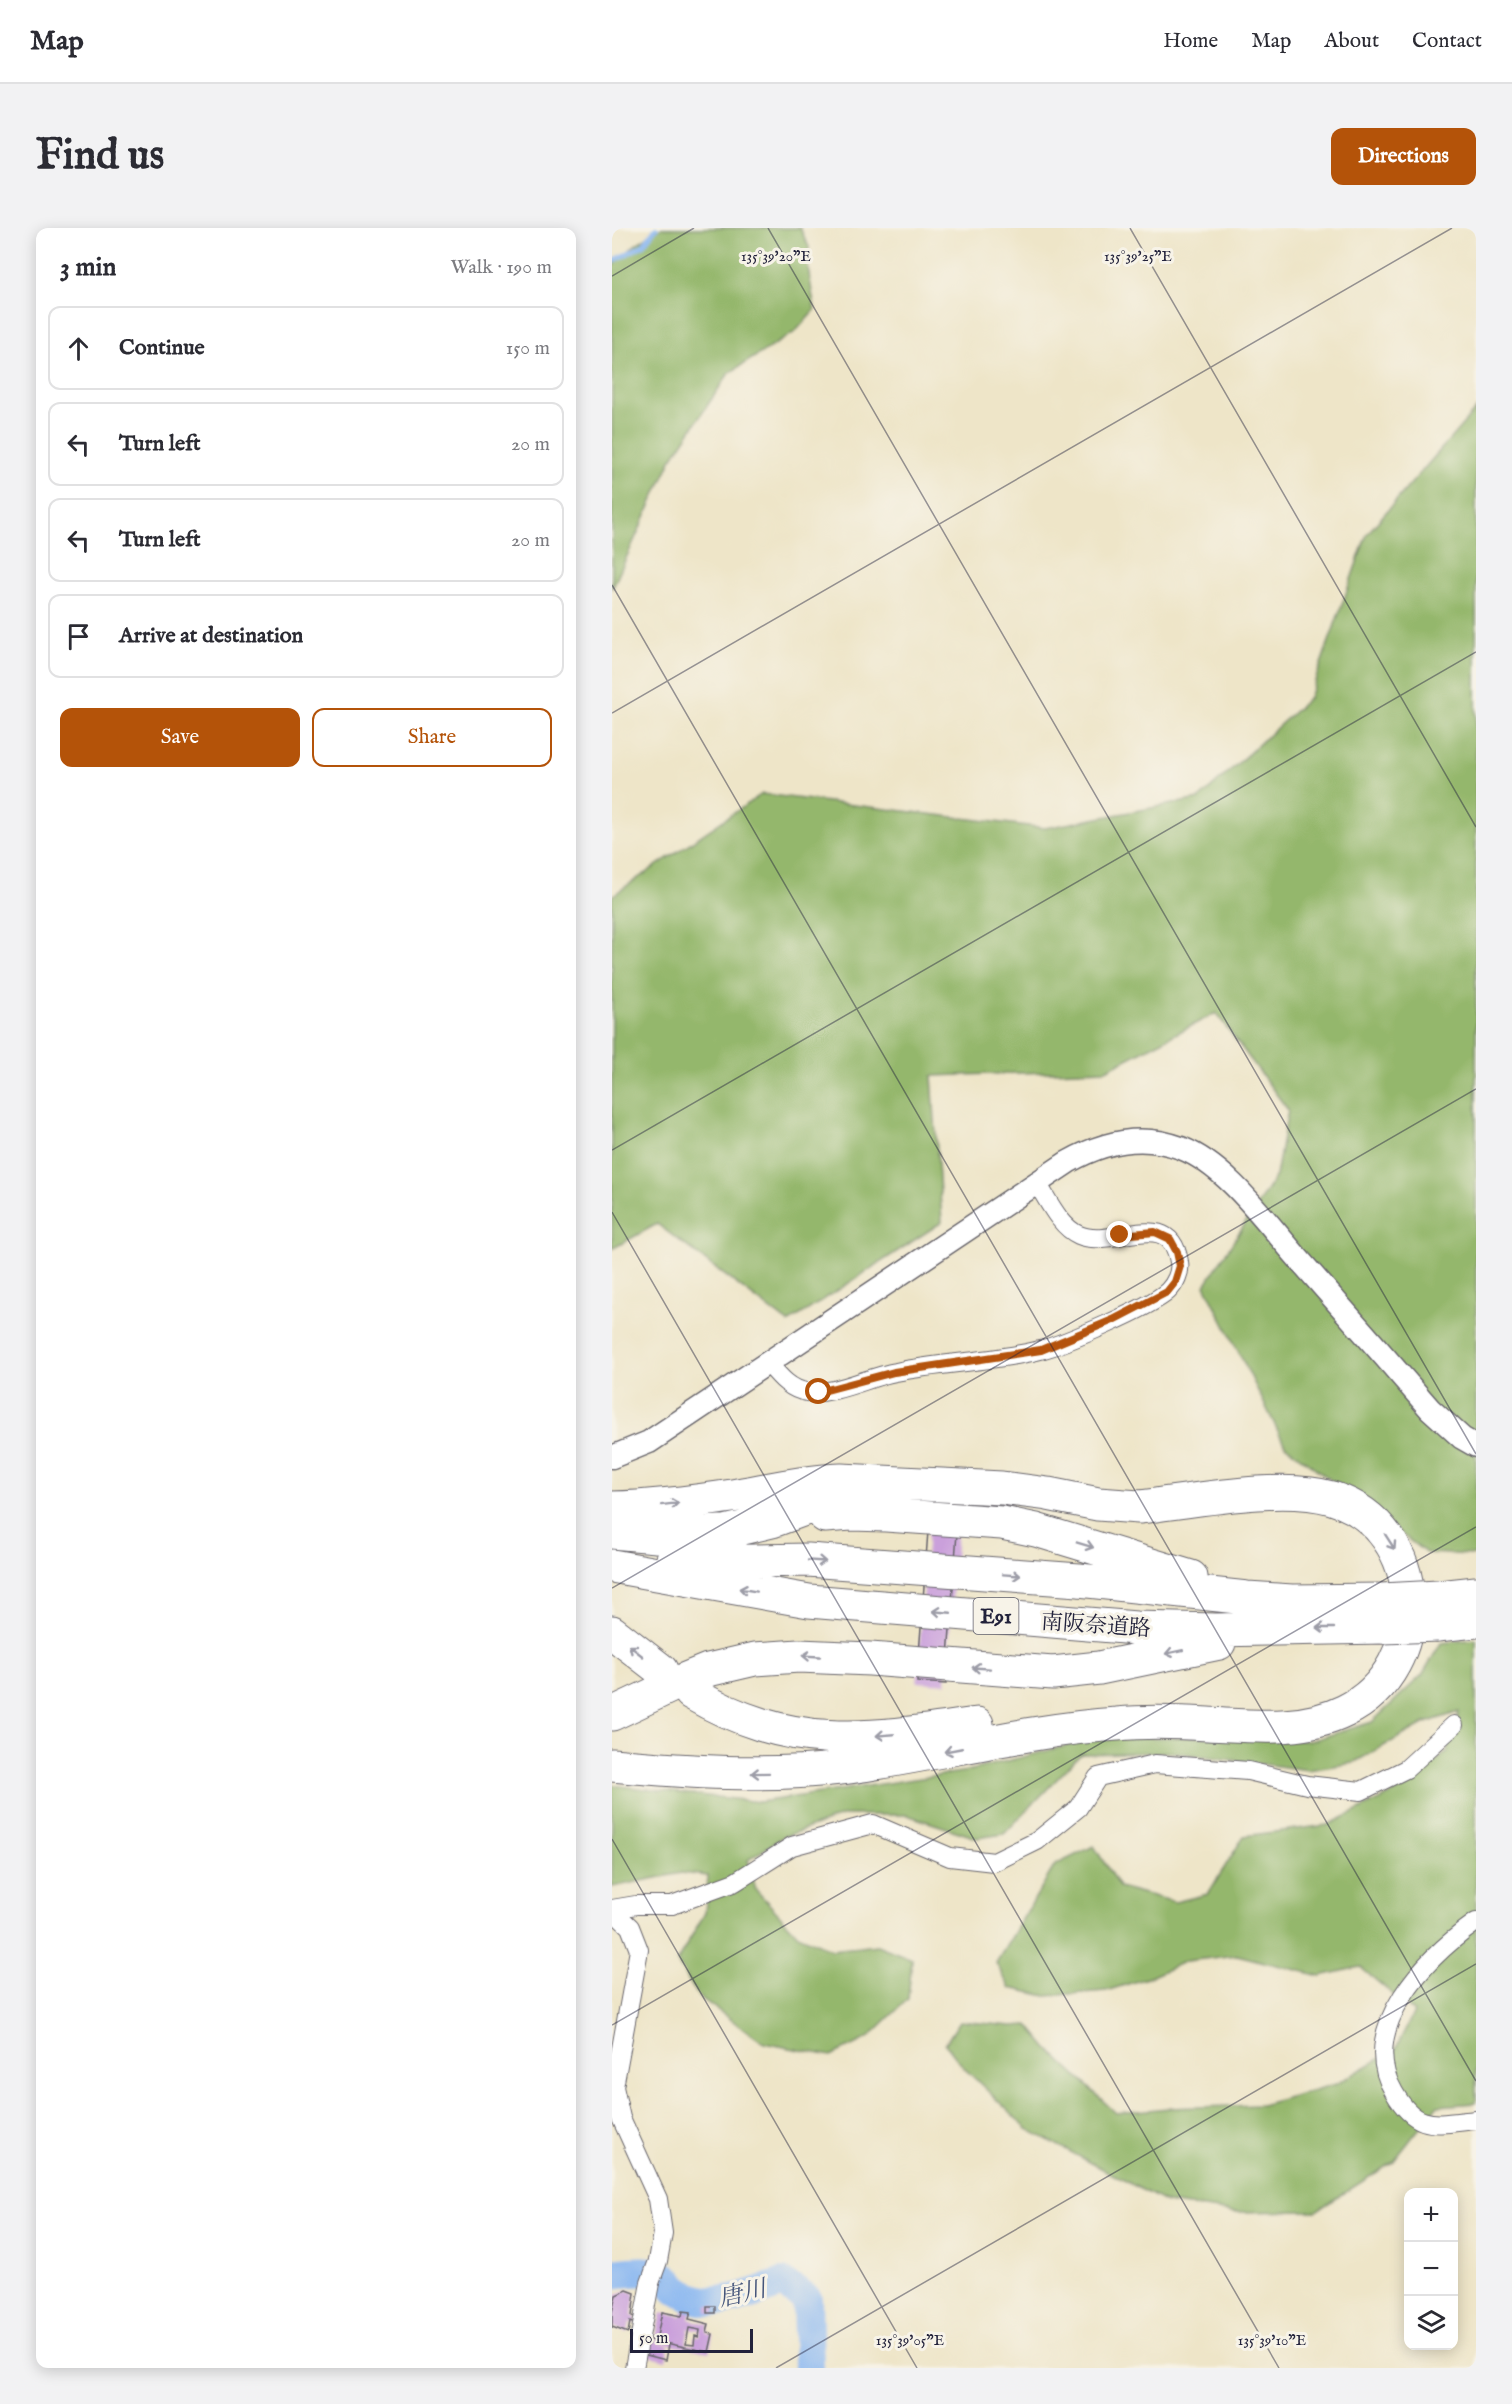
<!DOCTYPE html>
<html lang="en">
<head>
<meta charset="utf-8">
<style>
	body { margin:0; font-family:"IM FELL English","Noto Serif JP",serif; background:#f2f2f3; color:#2b2b33 }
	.controls { position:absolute; right:18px; bottom:18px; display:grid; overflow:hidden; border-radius:12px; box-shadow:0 3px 15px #0003 }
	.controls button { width:54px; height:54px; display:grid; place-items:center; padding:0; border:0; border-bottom:2px solid #e1e1e2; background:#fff; color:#2b2b33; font:30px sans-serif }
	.scale { position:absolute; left:18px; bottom:15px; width:123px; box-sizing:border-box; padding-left:6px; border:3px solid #22223b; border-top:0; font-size:16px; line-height:21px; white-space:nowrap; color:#22223b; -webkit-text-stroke:4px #f7f3e8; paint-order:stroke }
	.stop { position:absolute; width:18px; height:18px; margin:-14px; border:4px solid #b45309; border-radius:50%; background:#fff }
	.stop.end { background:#b45309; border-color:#fff; box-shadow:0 2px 6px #0008 }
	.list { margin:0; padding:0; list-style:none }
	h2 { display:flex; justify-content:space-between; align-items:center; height:78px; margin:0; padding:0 24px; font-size:26px }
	h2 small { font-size:20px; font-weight:400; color:#7c7c81 }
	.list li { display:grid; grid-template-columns:39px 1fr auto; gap:18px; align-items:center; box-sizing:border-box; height:84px; margin:0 12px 12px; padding:0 12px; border:2px solid #e1e1e2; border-radius:12px }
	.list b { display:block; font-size:22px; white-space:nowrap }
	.list em { font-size:20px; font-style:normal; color:#7c7c81 }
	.actions { display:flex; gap:12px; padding:18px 24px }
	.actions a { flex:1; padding:14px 0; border:2px solid #b45309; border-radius:12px; text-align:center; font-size:21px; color:#b45309 }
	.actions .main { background:#b45309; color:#fff }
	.icon { flex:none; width:33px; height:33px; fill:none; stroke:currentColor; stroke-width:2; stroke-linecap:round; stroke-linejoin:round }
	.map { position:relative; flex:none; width:864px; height:2140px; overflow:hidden; border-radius:12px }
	header { display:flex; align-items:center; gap:36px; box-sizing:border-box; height:84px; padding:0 30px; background:#fff; border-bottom:2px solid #e1e1e2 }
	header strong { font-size:28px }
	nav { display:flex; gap:33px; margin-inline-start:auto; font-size:21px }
	.intro { display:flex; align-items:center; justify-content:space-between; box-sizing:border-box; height:144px; padding:0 36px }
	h1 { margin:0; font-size:42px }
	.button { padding:15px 27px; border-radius:12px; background:#b45309; color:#fff; font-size:21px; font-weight:700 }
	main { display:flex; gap:36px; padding:0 36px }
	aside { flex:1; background:#fff; border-radius:12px; box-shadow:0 3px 15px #0003 }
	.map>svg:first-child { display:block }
	.forest { fill:#94b76c; stroke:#5b6c54; stroke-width:1.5 }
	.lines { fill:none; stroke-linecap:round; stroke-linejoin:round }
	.stream { stroke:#86b5f1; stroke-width:5 }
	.river { stroke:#86b5f1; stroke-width:30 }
	.building { fill:#caa0db; fill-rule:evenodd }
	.minor-casing { stroke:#69666c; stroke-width:20 }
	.tertiary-casing { stroke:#69666c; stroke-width:25 }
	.motorway-casing { stroke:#69666c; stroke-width:35 }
	.minor { stroke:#fff; stroke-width:18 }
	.tertiary { stroke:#fff; stroke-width:22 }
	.motorway { stroke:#fff; stroke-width:33 }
	.motorway-bridge-casing { stroke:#69666c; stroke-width:35; stroke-linecap:butt }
	.motorway-bridge { stroke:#fff; stroke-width:33 }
	.oneway { stroke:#9c9ca7 }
	.route { stroke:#b45309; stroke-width:8 }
	.ticks { fill:none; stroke:#22223b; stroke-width:1.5; stroke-opacity:0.45 }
	.labels { text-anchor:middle; stroke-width:6; stroke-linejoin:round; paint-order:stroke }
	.shield { fill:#f7f3e8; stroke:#62616f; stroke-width:1.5 }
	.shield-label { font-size:21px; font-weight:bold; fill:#22223b }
	.street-label { font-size:22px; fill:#22223b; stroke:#f7f3e8 }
	.water-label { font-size:24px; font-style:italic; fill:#45557b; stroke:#f7f3e8 }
	.ticks-label { font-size:15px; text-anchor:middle; fill:#22223b; stroke:#f7f3e8; stroke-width:6; stroke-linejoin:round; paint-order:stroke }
</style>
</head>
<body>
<header>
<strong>Map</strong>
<nav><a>Home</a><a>Map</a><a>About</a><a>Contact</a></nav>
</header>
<div class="intro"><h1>Find us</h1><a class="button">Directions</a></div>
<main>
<aside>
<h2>3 min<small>Walk · 190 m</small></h2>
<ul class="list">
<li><svg class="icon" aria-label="ahead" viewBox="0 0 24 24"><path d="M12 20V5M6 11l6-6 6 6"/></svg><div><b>Continue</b></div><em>150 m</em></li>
<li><svg class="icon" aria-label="left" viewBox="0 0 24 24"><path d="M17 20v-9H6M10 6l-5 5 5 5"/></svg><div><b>Turn left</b></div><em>20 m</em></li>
<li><svg class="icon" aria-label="left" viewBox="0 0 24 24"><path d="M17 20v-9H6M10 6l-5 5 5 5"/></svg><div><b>Turn left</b></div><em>20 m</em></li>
<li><svg class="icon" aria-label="arrive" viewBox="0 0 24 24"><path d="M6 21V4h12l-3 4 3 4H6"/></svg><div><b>Arrive at destination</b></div></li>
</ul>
<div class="actions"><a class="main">Save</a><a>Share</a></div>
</aside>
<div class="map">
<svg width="864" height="2140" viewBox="0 0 864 2140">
	<rect width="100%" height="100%" fill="#f7f3e8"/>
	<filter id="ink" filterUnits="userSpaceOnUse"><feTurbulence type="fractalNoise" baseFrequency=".0167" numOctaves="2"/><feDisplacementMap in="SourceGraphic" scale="12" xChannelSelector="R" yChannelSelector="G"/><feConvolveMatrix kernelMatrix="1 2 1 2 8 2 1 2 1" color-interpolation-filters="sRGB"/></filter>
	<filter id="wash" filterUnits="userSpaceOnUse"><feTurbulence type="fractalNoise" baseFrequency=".008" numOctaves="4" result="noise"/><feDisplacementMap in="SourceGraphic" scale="24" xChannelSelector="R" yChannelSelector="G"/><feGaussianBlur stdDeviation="1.35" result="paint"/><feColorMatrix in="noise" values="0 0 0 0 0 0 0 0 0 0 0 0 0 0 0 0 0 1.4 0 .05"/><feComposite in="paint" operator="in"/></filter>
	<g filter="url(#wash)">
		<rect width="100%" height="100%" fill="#eee5c8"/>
		<path class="forest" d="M48 0H188L197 19 195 33 203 82 183 104 117 145 59 232 0 361V39L23 17Z
			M864 181V1327L814 1325 673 1217 593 1057 664 948 676 882 604 785 494 842 320 848 330 994 176 1095 45 996 0 1021V668L150 566 433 600 587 571 697 470 755 306Z
			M864 1411V1875L825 1878 781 1934 704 1983 621 1984 555 1975 415 1901 353 1841 333 1816 348 1793 400 1798 416 1797 435 1820 504 1885 557 1880 649 1877 724 1856 783 1822 802 1784 748 1739 708 1748 625 1727 574 1733 538 1749 494 1763 434 1768 398 1760 384 1735 443 1637 482 1618 507 1659 563 1674 596 1666 632 1608 716 1597 790 1561 835 1524 847 1484 813 1495 741 1535 696 1542 560 1524 469 1526 392 1606 365 1610 295 1587H232L171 1609 136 1632 144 1662 186 1707 220 1722 265 1717 300 1731 296 1771 256 1810 219 1828 152 1815 86 1768 65 1733 93 1685 96 1648 69 1645 0 1659V1557L148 1574 356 1543 485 1510 599 1509 698 1513 760 1494 810 1447 829 1415Z"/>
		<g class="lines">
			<path class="stream" d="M0 34 31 17 44 0"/>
			<path class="river" d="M0 2046C17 2044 39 2040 55 2050 59 2053 61 2058 64 2061 72 2067 84 2072 94 2073 117 2076 150 2062 171 2055L195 2071 197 2140"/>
		</g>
		<g id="blocks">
			<path class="building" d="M320 1248 349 1250 334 1456 305 1454Z
				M15 2062 23 2065 20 2088 24 2089 23 2096 18 2094 16 2105 0 2099V2084L4 2067Z
				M95 2078H103V2085H95Z
				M71 2083 79 2084 77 2091 97 2096 95 2105 101 2106 97 2124 44 2113 50 2084 70 2088ZM77 2100 88 2102 87 2109 83 2108 82 2117 74 2116Z
				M34 2111 57 2117 54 2132 30 2126Z"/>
		</g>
	</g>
	<g filter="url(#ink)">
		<use href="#blocks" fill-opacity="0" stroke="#69666c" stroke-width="1.5"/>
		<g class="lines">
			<g class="minor-casing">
				<path id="minor" d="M156 1135C167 1148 178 1162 195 1164 225 1167 255 1149 284 1144 331 1134 381 1134 428 1122 453 1116 539 1079 556 1063 563 1056 569 1044 567 1034 558 977 501 1022 467 1007 448 999 436 972 425 955
					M0 1681 24 1677H60L123 1654 180 1618 261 1596 338 1629 382 1634 425 1613 466 1580 486 1549 543 1536 636 1543 695 1557 749 1563 794 1541 842 1497
					M0 1682 18 1699 27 1722 2 1859 9 1890 46 1971 51 2005 46 2033 38 2055 22 2140
					M864 1694C815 1729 744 1800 782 1864 805 1904 823 1896 864 1892"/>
			</g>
			<g class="tertiary-casing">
				<path id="tertiary" d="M0 1229 37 1214 456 934C491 914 530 905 569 920 615 938 653 993 685 1029 730 1080 774 1130 818 1181L850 1210 864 1218"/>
			</g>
			<g class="motorway-casing">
				<path id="motorway" d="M0 1280C40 1279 80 1274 120 1268 156 1262 192 1253 229 1252L390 1260 436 1266 486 1276 527 1279C580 1273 670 1255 720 1270 817 1300 822 1440 733 1483 691 1504 641 1498 596 1496 565 1494 535 1493 505 1496 412 1502 322 1528 230 1540 153 1549 77 1544 0 1537
					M213 1288 239 1286 274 1287 390 1295 424 1302 579 1349
					M0 1304 45 1308 124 1303
					M104 1306 160 1293 217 1272 246 1266
					M61 1331 84 1334 196 1332 467 1352 635 1370 680 1373 770 1372
					M0 1338 197 1373 524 1400 603 1402 772 1399
					M827 1369 864 1365
					M825 1397 864 1393
					M0 1404 49 1442
					M79 1465C180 1524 255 1512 365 1496
					M0 1486 74 1451 96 1442 143 1431 187 1428 258 1431 441 1445 487 1440 607 1415"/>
			</g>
			<use href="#minor" class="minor"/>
			<use href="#tertiary" class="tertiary"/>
			<use href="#motorway" class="motorway"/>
			<g class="motorway-bridge-casing">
				<path id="motorway-bridge" d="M770 1372 827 1369
					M772 1399 825 1397"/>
			</g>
			<use href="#motorway-bridge" class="motorway-bridge"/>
		</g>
		<defs><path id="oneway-shaft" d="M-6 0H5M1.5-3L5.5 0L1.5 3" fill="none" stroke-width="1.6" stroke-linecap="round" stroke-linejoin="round" transform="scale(1.5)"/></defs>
		<g class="oneway">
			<use href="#oneway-shaft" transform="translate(58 1276) rotate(-7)"/>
			<use href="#oneway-shaft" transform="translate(778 1314) rotate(57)"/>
			<use href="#oneway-shaft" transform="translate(473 1317) rotate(17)"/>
			<use href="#oneway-shaft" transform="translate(205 1333) rotate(4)"/>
			<use href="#oneway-shaft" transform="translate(400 1347) rotate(4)"/>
			<use href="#oneway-shaft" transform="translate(136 1362) rotate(-170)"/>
			<use href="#oneway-shaft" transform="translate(330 1384) rotate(-175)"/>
			<use href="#oneway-shaft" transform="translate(713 1400) rotate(180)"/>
			<use href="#oneway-shaft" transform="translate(24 1423) rotate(-142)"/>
			<use href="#oneway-shaft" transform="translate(562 1424) rotate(168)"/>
			<use href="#oneway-shaft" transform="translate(199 1428) rotate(-177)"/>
			<use href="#oneway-shaft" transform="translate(369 1440) rotate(-176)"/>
			<use href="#oneway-shaft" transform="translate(273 1507) rotate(175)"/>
			<use href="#oneway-shaft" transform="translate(341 1522) rotate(169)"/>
			<use href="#oneway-shaft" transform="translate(148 1545) rotate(179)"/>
		</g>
	</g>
	<g class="lines" filter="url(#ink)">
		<path class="route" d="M207 1164 282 1144 429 1122 501 1092 555 1064 563 1054 568 1038 565 1024 558 1011 543 1004 508 1007"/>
	</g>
	<path class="ticks" d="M156 0 864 1226M518 0 864 599M0 48 82 0M0 357 864 1853M0 485 840 0M0 922 864 424M0 984 667 2140M0 1360 864 861M0 1611 305 2140M0 1797 864 1299M164 2140 864 1736"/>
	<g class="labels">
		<rect class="shield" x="361.5" y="1370" width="45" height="36" rx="4.5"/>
		<g class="shield-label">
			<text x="384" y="1395">E91</text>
		</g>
		<g class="street-label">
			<text transform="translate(484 1396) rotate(4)" y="8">南阪奈道路</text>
		</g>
		<g class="water-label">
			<text transform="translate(130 2065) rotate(-13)" y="8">唐川</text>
		</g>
	</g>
	<g class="ticks-label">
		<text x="164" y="33">135°39'20"E</text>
		<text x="526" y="33">135°39'25"E</text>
		<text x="298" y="2117">135°39'05"E</text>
		<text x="660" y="2117">135°39'10"E</text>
	</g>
</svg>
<div class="controls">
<button>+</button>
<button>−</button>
<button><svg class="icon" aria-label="layers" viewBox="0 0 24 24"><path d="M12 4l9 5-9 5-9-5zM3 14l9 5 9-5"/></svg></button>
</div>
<div class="scale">50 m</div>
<div class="stop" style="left:207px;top:1164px"></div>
<div class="stop end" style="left:508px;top:1007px"></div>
</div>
</main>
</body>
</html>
